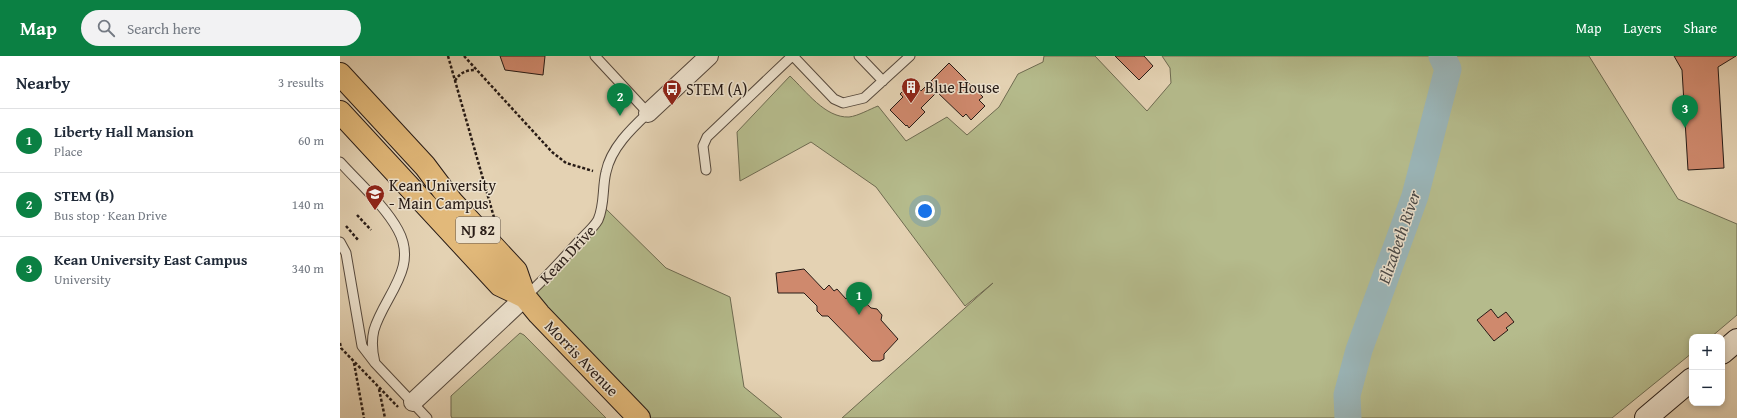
<!DOCTYPE html>
<html lang="en">
<head>
<meta charset="utf-8">
<style>
	body { margin:0; font-family:"Gentium Book Plus",serif; background:#f2f2f3; color:#1f2937 }
	.controls { position:absolute; right:12px; bottom:12px; display:grid; overflow:hidden; border-radius:8px; box-shadow:0 2px 6px #0003 }
	.controls button { width:36px; height:36px; display:grid; place-items:center; padding:0; border:0; border-bottom:1px solid #e0e1e3; background:#fff; color:#1f2937; font:20px sans-serif }
	.you { position:absolute; left:585px; top:155px; width:14px; height:14px; margin:-10px; border:3px solid #fff; border-radius:50%; background:#1a73e8; box-shadow:0 0 0 6px #1a73e833 }
	.badge { display:grid; place-items:center; width:26px; height:26px; border-radius:50%; background:#0b8043; color:#fff; font-size:13px; font-weight:700 }
	.pin { position:absolute; translate:-50% -33px; filter:drop-shadow(0 1px 2px #0008) }
	.pin::after { content:''; position:absolute; top:21px; width:14px; height:12px; background:inherit; clip-path:polygon(0 0,100% 0,50% 100%) }
	.list { margin:0; padding:0; list-style:none }
	h2 { display:flex; justify-content:space-between; align-items:center; height:52px; margin:0; padding:0 16px; font-size:17px }
	h2 small { font-size:13px; font-weight:400; color:#747a83 }
	.list li { display:grid; grid-template-columns:26px 1fr auto; gap:12px; align-items:center; box-sizing:border-box; height:64px; padding:0 16px; border-top:1px solid #e0e1e3 }
	.list b { display:block; font-size:15px; white-space:nowrap }
	.list p { margin:0; font-size:13px; white-space:nowrap; color:#747a83 }
	.list em { font-size:13px; font-style:normal; color:#747a83 }
	.icon { flex:none; width:22px; height:22px; fill:none; stroke:currentColor; stroke-width:2; stroke-linecap:round; stroke-linejoin:round }
	.map { position:relative; flex:none; width:1397px; height:362px; overflow:hidden }
	header { display:flex; align-items:center; gap:24px; box-sizing:border-box; height:56px; padding:0 20px; background:#0b8043; color:#fff }
	header strong { font-size:19px }
	nav { display:flex; gap:22px; margin-inline-start:auto; font-size:14px }
	.search { width:280px; height:36px; background:#f2f2f3; display:flex; align-items:center; gap:10px; box-sizing:border-box; padding:0 14px; border-radius:22px; color:#747a83; font-size:15px }
	main { display:flex }
	aside { flex:1; background:#fff }
	.map>svg:first-child { display:block }
	.green { fill:#b5bb8c; stroke:#6e6b51 }
	.lines { fill:none; stroke-linecap:round; stroke-linejoin:round }
	.river { stroke:#9ab5b8; stroke-width:27 }
	.building { fill:#cf896d; stroke:#271b16 }
	.lane-casing { stroke:#56493d; stroke-width:11 }
	.street-casing { stroke:#56493d; stroke-width:20 }
	.secondary-casing { stroke:#271b16; stroke-width:24 }
	.primary-casing { stroke:#271b16; stroke-width:24 }
	.path { stroke:#271b16; stroke-width:2.5; stroke-dasharray:3 2; stroke-linecap:butt }
	.lane { stroke:#ede2ce; stroke-width:9 }
	.street { stroke:#ede2ce; stroke-width:18 }
	.secondary { stroke:#ede2ce; stroke-width:22 }
	.primary { stroke:#e2b97a; stroke-width:22 }
	.labels { text-anchor:middle; stroke-width:3; stroke-linejoin:round; paint-order:stroke }
	.shield { fill:#ede2ce; stroke:#62574d; stroke-width:1 }
	.shield-label { font-size:15px; font-weight:bold; fill:#271b16 }
	.poi-label { font-size:16px; fill:#271b16; stroke:#ede2ce; text-anchor:start }
	.street-label { font-size:16px; fill:#271b16; stroke:#ede2ce }
	.water-label { font-size:17px; font-style:italic; fill:#4a4947; stroke:#ede2ce }
</style>
</head>
<body>
<header>
<strong>Map</strong>
<div class="search"><svg class="icon" aria-label="search" viewBox="0 0 24 24"><circle cx="10" cy="10" r="6"/><path d="M15 15l6 6"/></svg>Search here</div>
<nav><a>Map</a><a>Layers</a><a>Share</a></nav>
</header>
<main>
<aside>
<h2>Nearby<small>3 results</small></h2>
<ul class="list">
<li><span class="badge">1</span><div><b>Liberty Hall Mansion</b><p>Place</p></div><em>60 m</em></li>
<li><span class="badge">2</span><div><b>STEM (B)</b><p>Bus stop · Kean Drive</p></div><em>140 m</em></li>
<li><span class="badge">3</span><div><b>Kean University East Campus</b><p>University</p></div><em>340 m</em></li>
</ul>
</aside>
<div class="map">
<svg width="1397" height="362" viewBox="0 0 1397 362">
	<rect width="100%" height="100%" fill="#e4d2b3"/>
	<filter id="stains"><feTurbulence type="fractalNoise" baseFrequency=".005" numOctaves="4"/><feColorMatrix values="0 0 0 0 .2 0 0 0 0 .09 0 0 0 0 .02 0 0 0 .5 -.17"/></filter>
	<radialGradient id="worn" r=".72"><stop offset=".6" stop-color="#630" stop-opacity="0"/><stop offset="1" stop-color="#630" stop-opacity=".3"/></radialGradient>
	<path class="green" d="M704 0H755L807 55 831 27 830 12 822 0H1249L1338 143 1397 168V259L1371 281H1352V297L1272 362H502L653 227 625 250 536 131 471 86 400 125 397 76 450 20C466 35 485 62 509 61 518 60 530 53 538 50L566 85 607 61 627 79 659 51 678 18 703 6Z
		M263 150 326 212 390 241 404 331 442 362H300L185 241 257 165Z
		M180 277 184 279 266 362H112L111 360V340Z"/>
	<g class="lines">
		<path class="river" d="M1008 362 1007 339 1019 294 1075 140 1108 13 1102 0"/>
	</g>
	<path class="building" d="M160 0H205L203 19 165 14Z
		M775 0H804L813 10 799 24Z
		M1334 0H1396L1378 11 1384 112 1348 114 1342 14Z
		M609 7 643 41 639 44 645 50 631 64 626 58 623 61 597 36 581 52 585 56 569 72 567 69 566 70 550 54 563 41 560 38 572 26 581 35Z
		M464 213 484 234 489 229 494 235 497 233 506 243 514 236 531 252 537 253 542 259 541 264 558 283 544 298V303L540 305H532L488 260H482L477 255V250L464 237H438L436 217Z
		M1151 253 1158 262 1166 256 1174 266 1166 272 1168 274 1154 285 1137 264Z"/>
	<g class="lines">
		<g class="lane-casing">
			<path id="lane" d="M453 0 494 43 503 47 524 42 570 0
				M519 0 543 25
				M0 106C19 127 45 150 58 174 79 212 44 240 34 274 31 286 32 295 35 307
				M366 114 363 90 367 81 452 0
				M0 186 6 197 22 290 35 307 87 362
				M185 241C205 223 222 204 240 184 246 178 254 171 258 164 265 148 262 132 266 116 271 92 291 73 308 57L255 0"/>
		</g>
		<g class="street-casing">
			<path id="street" d="M308 57 369 0
				M73 346 185 241"/>
		</g>
		<g class="secondary-casing">
			<path id="secondary" d="M1382 297 1397 284
				M1306 362 1352 323"/>
		</g>
		<g class="primary-casing">
			<path id="primary" d="M0 18 85 110 112 146 176 215 185 241 199 258 299 362
				M0 56 160 229 185 241"/>
		</g>
		<path class="path" d="M108 0 155 165
			M124 0 212 96 226 107 253 115
			M115 25C120 16 127 14 136 14
			M17 159 31 174
			M6 170 19 185
			M0 287 1 292 58 351
			M14 307 24 362
			M39 333 45 362"/>
		<use href="#lane" class="lane"/>
		<use href="#street" class="street"/>
		<use href="#secondary" class="secondary"/>
		<use href="#primary" class="primary"/>
	</g>
	<defs>
		<g id="building-pin" transform="scale(1)"><path d="M0 17L-7.5 6A9.5 9.5 0 1 1 7.5 6Z" fill="#8f2418" stroke="#ede2ce"/><path d="M-4-6H4V6H1V3H-1V6H-4ZM-2.5-4.3h1.7v1.8h-1.7ZM.8-4.3h1.7v1.8H.8ZM-2.5-1h1.7V.8h-1.7ZM.8-1h1.7V.8H.8Z" fill="#fff"/></g>
		<g id="bus-pin" transform="scale(1)"><path d="M0 17L-7.5 6A9.5 9.5 0 1 1 7.5 6Z" fill="#8f2418" stroke="#ede2ce"/><path d="M-5-6H5V4H4V6H2V4H-2V6H-4V4H-5ZM-3.5-4V0h7V-4ZM-3.5 1.2v1.5H-2V1.2ZM2 1.2v1.5H3.5V1.2Z" fill="#fff"/></g>
		<g id="university-pin" transform="scale(1)"><path d="M0 17L-7.5 6A9.5 9.5 0 1 1 7.5 6Z" fill="#8f2418" stroke="#ede2ce"/><path d="M0-5L7-2L0 1L-7-2ZM-4 1L0 2.5L4 1V4Q0 6-4 4Z" fill="#fff"/></g>
	</defs>
	<g fill-rule="evenodd">
		<use href="#building-pin" x="571" y="31"/>
		<use href="#bus-pin" x="332" y="33"/>
		<use href="#university-pin" x="35" y="138"/>
	</g>
	<g class="labels">
		<rect class="shield" x="116" y="161" width="44" height="26" rx="3"/>
		<g class="shield-label">
			<text x="138" y="179">NJ 82</text>
		</g>
		<g class="poi-label">
			<text x="585" y="37">Blue House</text>
			<text x="346" y="39">STEM (A)</text>
			<text x="49" y="135">Kean University<tspan x="49" dy="18">- Main Campus</tspan></text>
		</g>
		<g class="street-label">
			<text transform="translate(227 198) rotate(-47)" y="6">Kean Drive</text>
			<text transform="translate(242 302) rotate(46)" y="6">Morris Avenue</text>
		</g>
		<g class="water-label">
			<text transform="translate(1059 181) rotate(-71)" y="6">Elizabeth River</text>
		</g>
	</g>
	<rect width="100%" height="100%" filter="url(#stains)"/>
	<rect width="100%" height="100%" fill="url(#worn)"/>
</svg>
<div class="controls">
<button>+</button>
<button>−</button>
</div>
<div class="you"></div>
<div class="pin badge" style="left:519px;top:259px">1</div>
<div class="pin badge" style="left:280px;top:60px">2</div>
<div class="pin badge" style="left:1345px;top:72px">3</div>
</div>
</main>
</body>
</html>
